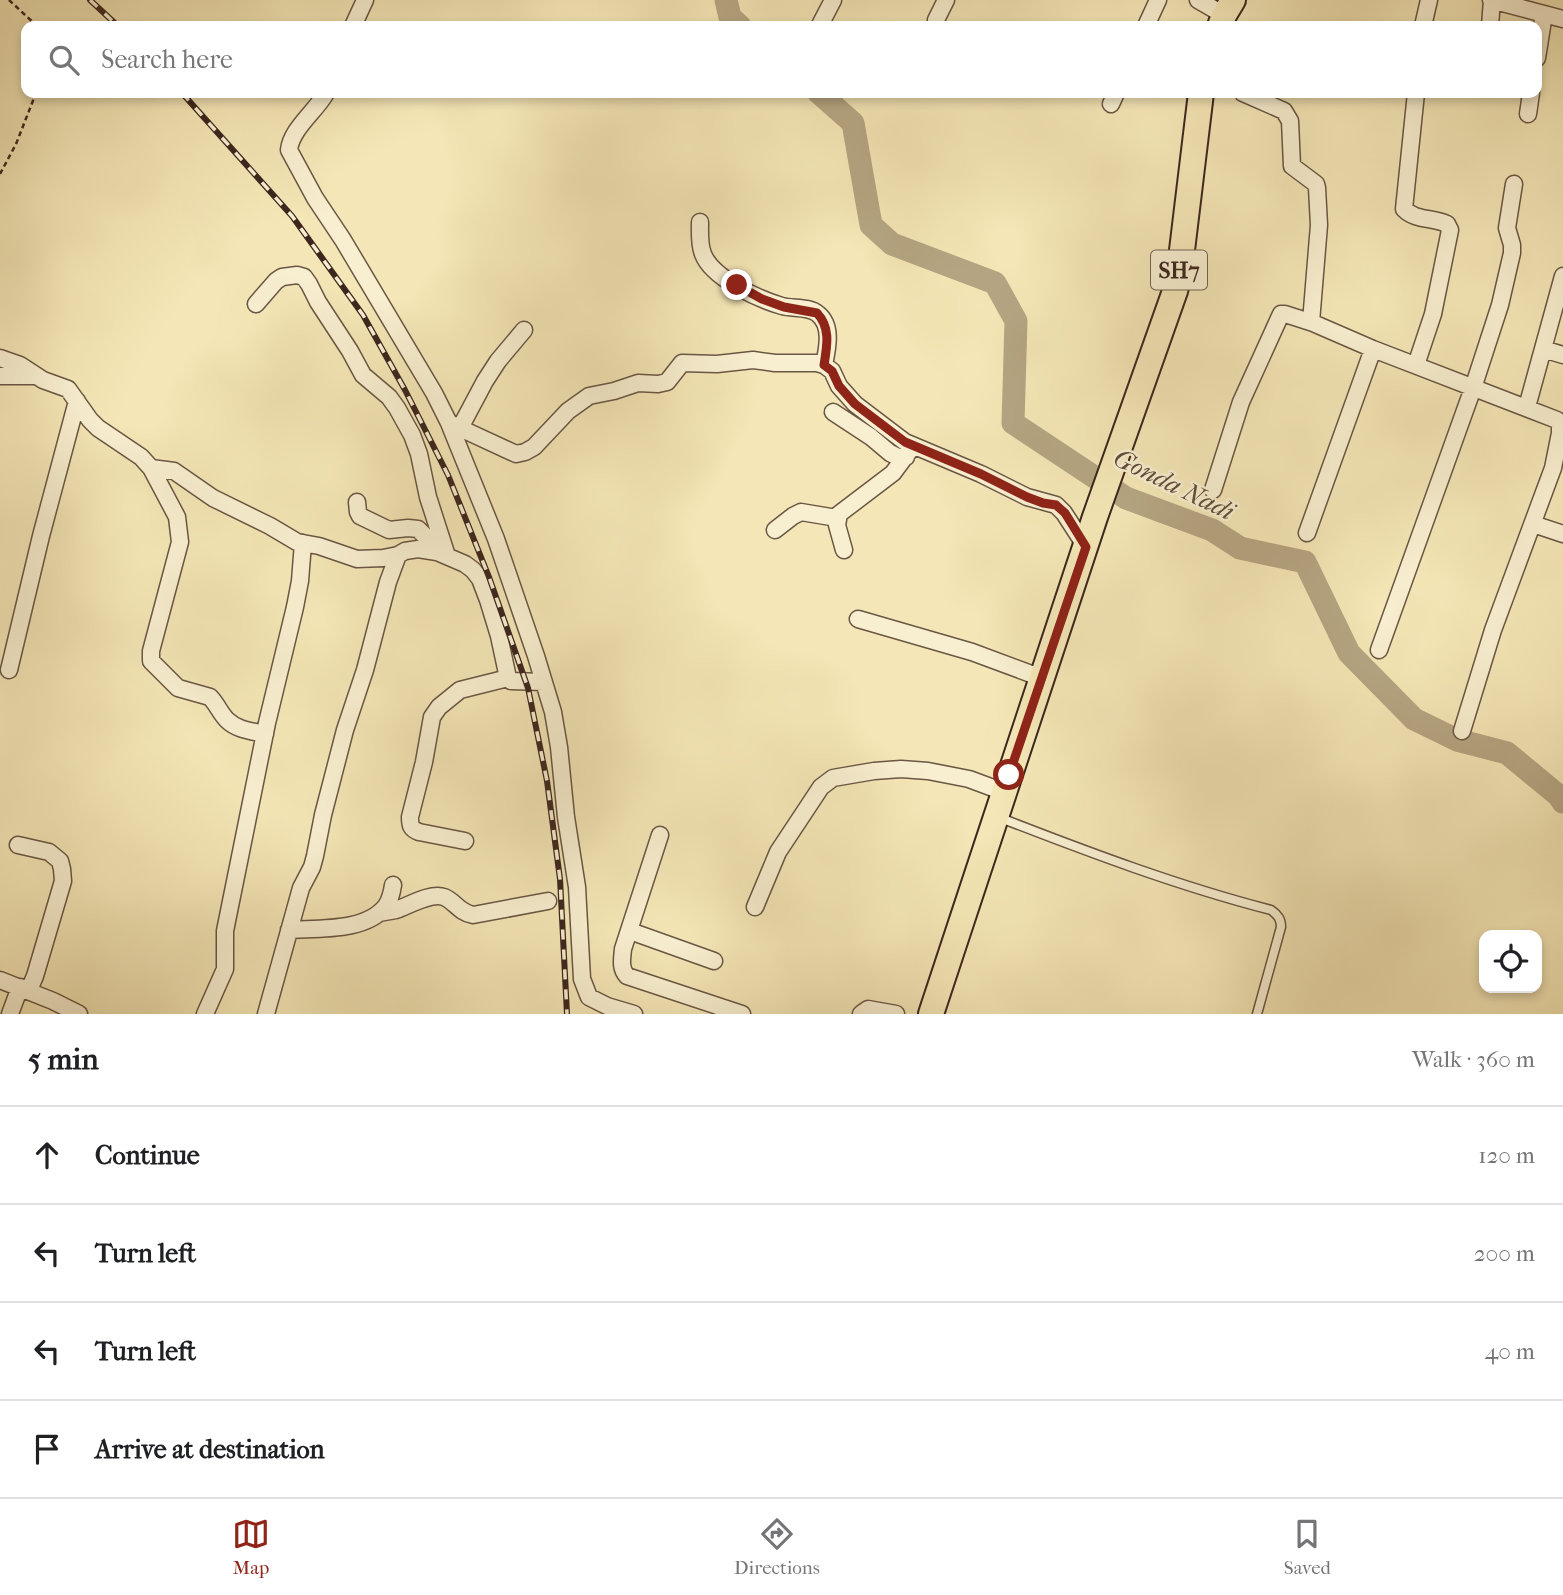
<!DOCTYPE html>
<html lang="en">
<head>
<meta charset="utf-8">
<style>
	body { margin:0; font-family:"IM FELL French Canon",serif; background:#f2f2f2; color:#202124 }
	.controls { position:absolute; right:21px; bottom:21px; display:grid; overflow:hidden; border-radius:14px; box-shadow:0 4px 10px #0003 }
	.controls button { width:63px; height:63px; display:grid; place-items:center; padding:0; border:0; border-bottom:2px solid #e0e0e0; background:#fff; color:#202124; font:35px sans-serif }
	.stop { position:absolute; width:21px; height:21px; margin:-16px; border:5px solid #8f2418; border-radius:50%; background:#fff }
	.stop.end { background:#8f2418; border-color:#fff; box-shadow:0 2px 7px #0008 }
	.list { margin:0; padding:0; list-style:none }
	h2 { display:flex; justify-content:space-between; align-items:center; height:91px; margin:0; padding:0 28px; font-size:30px }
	h2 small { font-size:23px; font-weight:400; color:#757577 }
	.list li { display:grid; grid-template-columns:46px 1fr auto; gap:21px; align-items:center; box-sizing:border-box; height:98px; padding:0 28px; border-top:2px solid #e0e0e0 }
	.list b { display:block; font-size:26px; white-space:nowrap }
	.list em { font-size:23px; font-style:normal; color:#757577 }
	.icon { flex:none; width:38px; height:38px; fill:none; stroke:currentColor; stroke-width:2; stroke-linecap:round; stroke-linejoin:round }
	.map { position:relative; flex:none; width:1563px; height:1014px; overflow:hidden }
	.search { position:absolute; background:#fff; box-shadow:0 4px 10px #0003; left:21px; right:21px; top:21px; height:77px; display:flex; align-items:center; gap:18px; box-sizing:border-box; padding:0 24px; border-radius:14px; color:#757577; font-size:26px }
	.sheet { height:483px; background:#fff }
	nav { display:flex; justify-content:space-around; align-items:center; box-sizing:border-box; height:98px; border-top:2px solid #e0e0e0; background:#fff; font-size:19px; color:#757577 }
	nav a { display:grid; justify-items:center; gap:4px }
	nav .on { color:#8f2418 }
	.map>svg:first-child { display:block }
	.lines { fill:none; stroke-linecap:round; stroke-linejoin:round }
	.river { stroke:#b5a582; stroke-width:23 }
	.service-casing { stroke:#6a5644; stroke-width:11 }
	.minor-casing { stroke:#6a5644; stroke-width:19 }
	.primary-casing { stroke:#3c261e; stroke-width:28 }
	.path { stroke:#3c261e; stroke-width:2.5; stroke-dasharray:5 3.5; stroke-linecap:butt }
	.service { stroke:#f8efd0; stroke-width:8 }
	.minor { stroke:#f8efd0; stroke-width:16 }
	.primary { stroke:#f4e6b6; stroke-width:24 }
	.rail-casing { stroke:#3c261e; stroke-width:6 }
	.rail { stroke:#f8efd0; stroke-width:3.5; stroke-dasharray:10; stroke-linecap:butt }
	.route { stroke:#8f2418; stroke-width:9 }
	.labels { text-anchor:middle; stroke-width:5; stroke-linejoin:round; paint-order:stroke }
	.shield { fill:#f8efd0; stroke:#746253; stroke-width:2 }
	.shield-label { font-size:23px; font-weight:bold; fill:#3c261e }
	.water-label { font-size:26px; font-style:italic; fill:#604c3c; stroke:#f8efd0 }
</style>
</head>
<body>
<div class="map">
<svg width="1563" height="1014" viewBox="0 0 1563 1014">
	<rect width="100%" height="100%" fill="#f4e6b6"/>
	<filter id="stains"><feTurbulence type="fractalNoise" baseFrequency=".00286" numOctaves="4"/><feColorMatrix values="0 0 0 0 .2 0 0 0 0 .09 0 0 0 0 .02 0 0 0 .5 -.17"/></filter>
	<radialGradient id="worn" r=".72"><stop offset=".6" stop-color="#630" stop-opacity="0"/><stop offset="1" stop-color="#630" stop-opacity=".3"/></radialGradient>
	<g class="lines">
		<path class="river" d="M726 0 730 17 740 26
			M819 93 853 123 871 225 892 244 995 283 1016 321 1013 423 1126 498 1212 530 1240 548 1305 562 1349 653 1414 719 1457 740 1507 753 1559 796 1563 802"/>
		<g class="service-casing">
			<path id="service" d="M998 817C1088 852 1178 886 1271 910 1278 915 1281 919 1281 927L1257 1014"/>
		</g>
		<g class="minor-casing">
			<path id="minor" d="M1198 0 1224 15
				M1491 0 1563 19
				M936 20 946 0
				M820 25 833 0
				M353 26 365 0
				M1146 26 1158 0
				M1423 26 1429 0
				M1490 26 1492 0
				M1537 58 1544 14
				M326 93C316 111 291 129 289 150L315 198 343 240 434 393 449 423 496 539 536 656 553 712 559 747 566 817 577 887 582 979 589 997 607 1006 634 1014
				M1243 93 1284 111 1290 121 1292 166 1316 184 1317 188 1319 225 1311 322
				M1416 93 1404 209C1416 221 1432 217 1447 224L1450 230 1433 314 1416 365
				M1111 104 1116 93
				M1528 114 1531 93
				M700 222C700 232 699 244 703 254 712 278 758 299 782 306 793 309 809 306 818 314 833 326 827 350 824 365
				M256 304 276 281 282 277 297 275 304 277 309 284 318 302 350 351 363 375 389 397 397 408 412 435 419 454 428 497 447 556
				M1543 349 1563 355
				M0 358 20 365 43 380 68 389 90 420 98 428 141 457 151 468 174 471 213 498 270 526 297 542 319 546 357 559 383 558 398 555 405 551 418 549 437 552 465 564 473 570 480 579 488 600 499 636 508 678 511 681 544 682
				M0 376H35
				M1527 407 1563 276
				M833 412 871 437 890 453 898 457H906
				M449 423 516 454 525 452 534 447 568 411 589 396 614 391 638 383 658 384 667 382 682 363 717 364 753 360 775 363H817L824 365 832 371 839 386 855 404 905 442 981 474 1027 497 1056 505 1064 513 1086 547
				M460 428 485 381 498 361 524 330
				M151 468 177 517 180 542 151 651V661L178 688 210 697C217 704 220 713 227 720 237 730 252 731 265 734
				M1213 490 1241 402 1281 314H1285L1313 323 1373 349 1557 420 1560 424V433L1553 468 1493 630 1462 731
				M357 502 358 512 360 516 389 530 408 528 418 529 429 540 437 552
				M1533 524 1563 534
				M775 530 793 516 801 512 837 518
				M1307 533 1373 349
				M844 550 837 525 839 514 893 473 913 446
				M858 619 972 652 1042 678
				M1379 650 1473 388 1500 305 1512 253V245L1507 228 1514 184
				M9 670 41 536 77 401
				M660 835 623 949C622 960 620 968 627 976L742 1014
				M465 841 419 832C411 829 410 826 410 817L424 762 432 717 439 707 460 690 508 678
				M18 845 49 852 60 861 62 869 63 881 35 976 29 990
				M755 907 778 852 821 787 833 778 874 771 901 769 928 771 969 779 1004 792
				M379 913C384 912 390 911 396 910 408 906 431 892 444 897 456 902 458 912 473 915L548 901
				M289 930C318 928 366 932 386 906 390 900 392 892 393 885
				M630 931 714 961
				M0 980 53 1001 79 1014
				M10 1014 20 987
				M205 1014 225 969V931L267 723 295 607 300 581 303 543
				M266 1014 301 888 312 867 315 856 323 815 345 730 365 670 388 582 398 555
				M861 1014 868 1009 896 1014"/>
		</g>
		<g class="primary-casing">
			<path id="primary" d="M1220 26 1224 15 1233 0
				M931 1014 1095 517 1175 291 1179 275 1201 93"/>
		</g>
		<path class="path" d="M9 0 37 26
			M0 174 16 144 36 93"/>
		<use href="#service" class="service"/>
		<use href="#minor" class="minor"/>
		<use href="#primary" class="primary"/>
		<g class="rail-casing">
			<path id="rail" d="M90 0 118 26
				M182 93 292 216 363 315 405 390 448 475 489 577 528 688 547 781 560 879 567 1014"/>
		</g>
		<use href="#rail" class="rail"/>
	</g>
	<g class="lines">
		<path class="route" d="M737 285 762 299 784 307 817 313C831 328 827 346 824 365L832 371 839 386 855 404 905 442 981 474 1027 497 1043 503 1056 505 1065 513 1086 547 1009 775"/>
	</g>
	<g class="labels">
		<rect class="shield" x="1151" y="250.5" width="56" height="39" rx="5"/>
		<g class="shield-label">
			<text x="1179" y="278">SH7</text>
		</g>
		<g class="water-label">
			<text transform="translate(1174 484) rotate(26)" y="9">Gonda Nadi</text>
		</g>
	</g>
	<rect width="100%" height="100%" filter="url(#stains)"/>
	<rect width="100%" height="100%" fill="url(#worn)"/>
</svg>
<div class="controls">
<button><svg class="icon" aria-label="locate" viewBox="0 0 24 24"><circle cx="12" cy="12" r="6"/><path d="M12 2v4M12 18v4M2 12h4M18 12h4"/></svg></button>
</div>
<div class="stop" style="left:1009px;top:775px"></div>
<div class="stop end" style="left:737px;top:285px"></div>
<div class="search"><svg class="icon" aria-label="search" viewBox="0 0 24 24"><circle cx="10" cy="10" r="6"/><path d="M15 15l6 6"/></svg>Search here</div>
</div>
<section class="sheet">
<h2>5 min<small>Walk · 360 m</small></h2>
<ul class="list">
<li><svg class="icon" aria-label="ahead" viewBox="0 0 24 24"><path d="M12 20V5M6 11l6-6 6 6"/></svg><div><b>Continue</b></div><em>120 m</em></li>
<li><svg class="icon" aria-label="left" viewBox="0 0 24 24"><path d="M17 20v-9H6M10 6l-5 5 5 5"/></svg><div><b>Turn left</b></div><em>200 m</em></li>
<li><svg class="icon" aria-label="left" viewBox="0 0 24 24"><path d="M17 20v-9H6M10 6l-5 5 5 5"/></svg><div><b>Turn left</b></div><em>40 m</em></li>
<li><svg class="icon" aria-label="arrive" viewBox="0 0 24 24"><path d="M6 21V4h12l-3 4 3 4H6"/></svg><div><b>Arrive at destination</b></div></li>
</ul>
</section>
<nav>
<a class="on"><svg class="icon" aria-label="map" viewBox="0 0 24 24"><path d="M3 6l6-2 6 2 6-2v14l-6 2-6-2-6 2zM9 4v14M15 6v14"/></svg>Map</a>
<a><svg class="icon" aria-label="directions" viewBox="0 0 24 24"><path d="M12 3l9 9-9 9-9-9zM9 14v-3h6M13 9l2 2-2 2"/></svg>Directions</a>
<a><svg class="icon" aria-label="saved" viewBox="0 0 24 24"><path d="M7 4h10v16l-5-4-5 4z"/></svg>Saved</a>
</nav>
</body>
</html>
